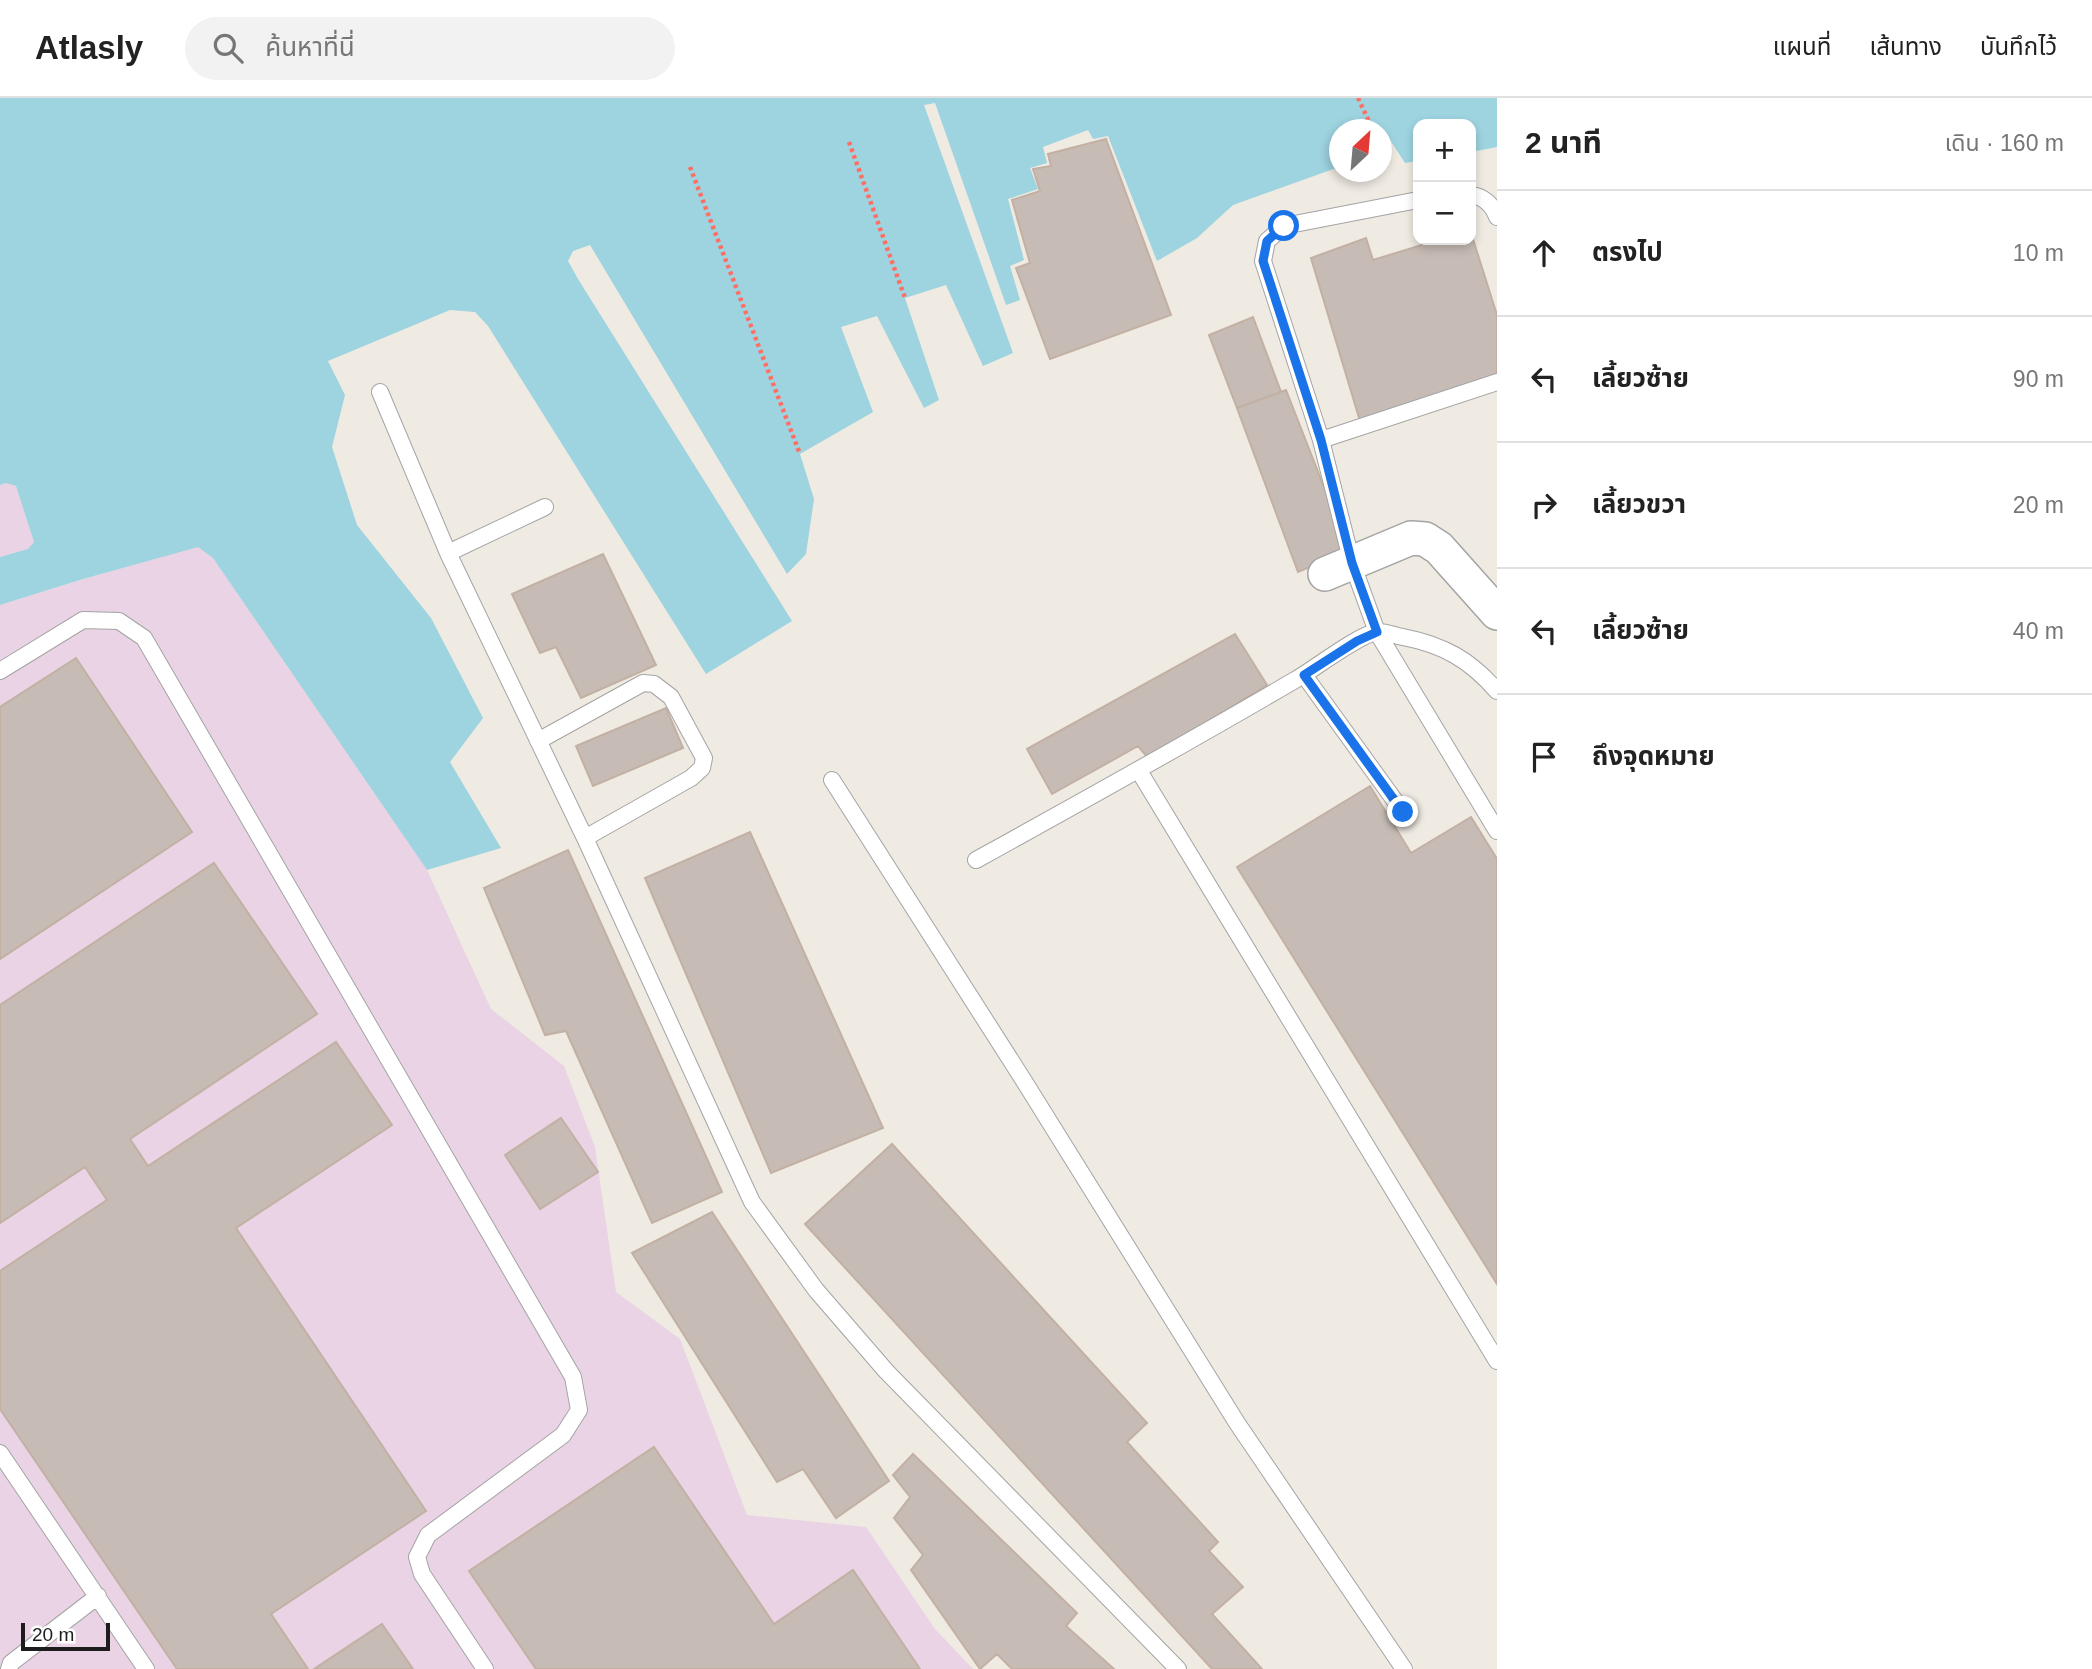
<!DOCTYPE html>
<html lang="th">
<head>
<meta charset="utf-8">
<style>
	body { margin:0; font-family:Helvetica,"Noto Sans Thai",sans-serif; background:#f2f2f2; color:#222 }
	.controls { position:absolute; right:21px; top:21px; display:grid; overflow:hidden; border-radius:14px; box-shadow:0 4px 10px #0003 }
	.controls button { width:63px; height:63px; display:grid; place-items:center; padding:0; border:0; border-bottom:2px solid #e0e0e0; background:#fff; color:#222; font:35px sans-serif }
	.compass { position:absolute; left:1329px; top:21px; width:63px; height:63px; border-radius:50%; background:#fff; box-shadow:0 4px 10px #0003; rotate:26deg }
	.scale { position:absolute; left:21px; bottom:18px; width:89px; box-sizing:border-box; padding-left:7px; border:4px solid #1d1d1d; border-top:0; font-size:19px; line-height:24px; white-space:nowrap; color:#1d1d1d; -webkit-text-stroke:5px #fff; paint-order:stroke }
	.stop { position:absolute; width:21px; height:21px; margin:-16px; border:5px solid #1a73e8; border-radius:50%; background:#fff }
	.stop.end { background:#1a73e8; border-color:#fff; box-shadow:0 2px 7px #0008 }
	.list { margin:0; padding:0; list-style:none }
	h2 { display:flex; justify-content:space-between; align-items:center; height:91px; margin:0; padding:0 28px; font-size:30px }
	h2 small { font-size:23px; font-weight:400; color:#767676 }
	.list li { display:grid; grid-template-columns:46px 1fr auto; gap:21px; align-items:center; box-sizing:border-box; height:126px; padding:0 28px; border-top:2px solid #e0e0e0 }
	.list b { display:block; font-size:26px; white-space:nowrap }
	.list em { font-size:23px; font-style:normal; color:#767676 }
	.icon { flex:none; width:38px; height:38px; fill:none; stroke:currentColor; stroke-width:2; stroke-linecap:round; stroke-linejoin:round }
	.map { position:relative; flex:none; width:1497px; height:1571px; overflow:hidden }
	header { display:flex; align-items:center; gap:42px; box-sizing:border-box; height:98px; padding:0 35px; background:#fff; border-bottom:2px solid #e0e0e0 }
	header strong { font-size:33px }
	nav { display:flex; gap:38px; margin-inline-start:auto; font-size:24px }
	.search { width:490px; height:63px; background:#f2f2f2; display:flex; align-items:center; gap:18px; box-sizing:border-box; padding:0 24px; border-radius:38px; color:#767676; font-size:26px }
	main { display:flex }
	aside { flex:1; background:#fff }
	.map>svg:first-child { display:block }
	.industrial { fill:#e9d3e5 }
	.water { fill:#9ed3e0 }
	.building { fill:#c7bcb5; stroke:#c2b0a3; stroke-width:2 }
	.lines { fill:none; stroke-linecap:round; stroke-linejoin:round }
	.lane-casing { stroke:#a4a4a4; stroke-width:18 }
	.street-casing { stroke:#a4a4a4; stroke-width:36 }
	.path { stroke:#ff6e63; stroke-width:4.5; stroke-dasharray:3.5 3.5; stroke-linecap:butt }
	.lane { stroke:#fff; stroke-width:16 }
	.street { stroke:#fff; stroke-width:33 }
	.route { stroke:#1a73e8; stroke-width:9 }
</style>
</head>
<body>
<header>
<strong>Atlasly</strong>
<div class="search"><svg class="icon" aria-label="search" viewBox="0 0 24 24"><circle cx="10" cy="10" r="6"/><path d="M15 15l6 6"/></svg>ค้นหาที่นี่</div>
<nav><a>แผนที่</a><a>เส้นทาง</a><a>บันทึกไว้</a></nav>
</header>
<main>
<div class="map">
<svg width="1497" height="1571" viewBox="0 0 1497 1571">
	<rect width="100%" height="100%" fill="#efeae2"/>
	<path class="industrial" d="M6 385 16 388 34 444 28 451 0 459V387Z
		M198 448 213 460 427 772 491 911 564 968 595 1049 616 1194 680 1241 747 1417 866 1429 935 1531 973 1571H0V507L83 481Z"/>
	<path class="water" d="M0 0H1497V49L1471 54V26H1418V63L1405 65 1385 34 1382 35 1381 32H1339V69L1233 107 1197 140 1157 163 1108 38 1093 41 1088 32 1043 49 1047 65 1030 70 1038 91 1008 101 1024 162 1010 168 1020 202 1006 207 935 5 924 7 1013 255 983 268 946 187 905 200 939 302 924 310 877 218 841 229 873 314 800 356 814 401 806 456 787 476 590 147 573 153 568 163 578 181 792 523 706 576 488 228 475 214 450 212 328 263 345 297 332 349 357 427 431 520 483 620 450 664 501 750 427 772 213 460 198 449 83 481 0 507V459L28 451 34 444 16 388 6 385 0 387Z"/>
	<path class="building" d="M1106 41 1171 217 1050 261 1016 170 1030 165 1012 102 1040 93 1033 71 1051 68 1048 56Z
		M1471 135 1497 217V282L1360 323 1311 160 1366 140 1373 162 1438 142H1471Z
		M1253 219 1281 294 1237 310 1209 237Z
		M1286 292 1349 453 1298 474 1237 310Z
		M603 456 656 567 581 600 556 549 540 555 512 496Z
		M1235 536 1267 587 1148 660 1138 648 1052 696 1027 651Z
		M76 560 192 734 0 861V609Z
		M666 610 683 650 593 688 576 648Z
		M1370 688 1411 755 1471 719 1497 761V1186L1237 769Z
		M750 734 883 1030 771 1075 645 780Z
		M568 752 722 1094 652 1125 566 933 545 937 484 790Z
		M214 765 317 916 130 1041 148 1068 336 944 392 1027 236 1130 426 1413 271 1516 308 1571H177L0 1311V1173L107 1102 85 1069 0 1125V907Z
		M561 1020 598 1074 540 1111 505 1057Z
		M892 1046 1147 1325 1127 1344 1218 1444 1209 1453 1243 1489 1212 1516 1262 1571H1212L805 1126Z
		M712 1114 889 1383 836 1420 803 1371 777 1384 632 1155Z
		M654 1349 774 1526 853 1472 920 1571H536L469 1473Z
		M913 1356 1077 1515 1066 1528 1114 1571H1012L997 1556 980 1571 911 1472 923 1457 894 1420 910 1399 893 1377Z
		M382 1526 413 1571H314Z"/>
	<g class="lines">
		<g class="lane-casing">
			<path id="lane" d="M1471 97C1483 98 1493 107 1497 119
				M1418 102 1284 128 1267 143 1263 163 1321 342 1352 465 1377 534 1497 733
				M380 294 448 455 585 740
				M1321 342 1497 284
				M448 455 545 409
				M0 573 83 522 119 523 144 540 573 1279 579 1312 563 1337 428 1437 417 1459 422 1476 485 1571
				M1304 577 1403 714
				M538 643 643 585 654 586 671 599 704 660 702 670 691 680 585 740 752 1104 816 1192 886 1273 1178 1571
				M1139 673 1497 1263
				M832 682 1024 983 1237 1325 1404 1571
				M976 762C1083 703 1189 644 1295 582 1313 572 1359 536 1377 534 1385 533 1395 538 1403 539 1444 547 1470 562 1497 593
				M0 1355 146 1571
				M9 1571 11 1565 98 1498"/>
		</g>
		<g class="street-casing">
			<path id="street" d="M1325 476 1411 440 1425 441 1439 450 1497 515"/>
		</g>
		<path class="path" d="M1358 0 1373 32
			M849 44 905 200
			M690 69 800 356"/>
		<use href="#lane" class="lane"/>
		<use href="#street" class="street"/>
	</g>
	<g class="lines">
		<path class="route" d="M1284 128 1267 143 1263 163 1321 342 1352 465 1377 534 1357 543 1304 577 1403 714"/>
	</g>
</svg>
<div class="controls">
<button>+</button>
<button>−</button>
</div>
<svg class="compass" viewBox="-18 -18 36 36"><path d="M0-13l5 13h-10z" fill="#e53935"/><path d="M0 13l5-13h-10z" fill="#767676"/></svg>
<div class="scale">20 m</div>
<div class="stop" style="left:1284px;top:128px"></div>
<div class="stop end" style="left:1403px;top:714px"></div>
</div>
<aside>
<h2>2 นาที<small>เดิน · 160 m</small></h2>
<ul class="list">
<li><svg class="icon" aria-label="ahead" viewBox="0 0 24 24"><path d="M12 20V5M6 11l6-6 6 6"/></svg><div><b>ตรงไป</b></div><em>10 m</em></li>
<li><svg class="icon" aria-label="left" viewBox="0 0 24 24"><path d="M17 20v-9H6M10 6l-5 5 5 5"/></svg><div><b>เลี้ยวซ้าย</b></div><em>90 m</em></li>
<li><svg class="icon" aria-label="right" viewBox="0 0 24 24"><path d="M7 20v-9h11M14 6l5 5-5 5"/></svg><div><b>เลี้ยวขวา</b></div><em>20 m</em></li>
<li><svg class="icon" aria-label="left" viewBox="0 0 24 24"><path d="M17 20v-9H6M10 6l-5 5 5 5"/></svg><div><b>เลี้ยวซ้าย</b></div><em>40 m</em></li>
<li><svg class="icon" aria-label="arrive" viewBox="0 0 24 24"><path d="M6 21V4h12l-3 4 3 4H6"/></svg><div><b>ถึงจุดหมาย</b></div></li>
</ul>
</aside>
</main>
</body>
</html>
